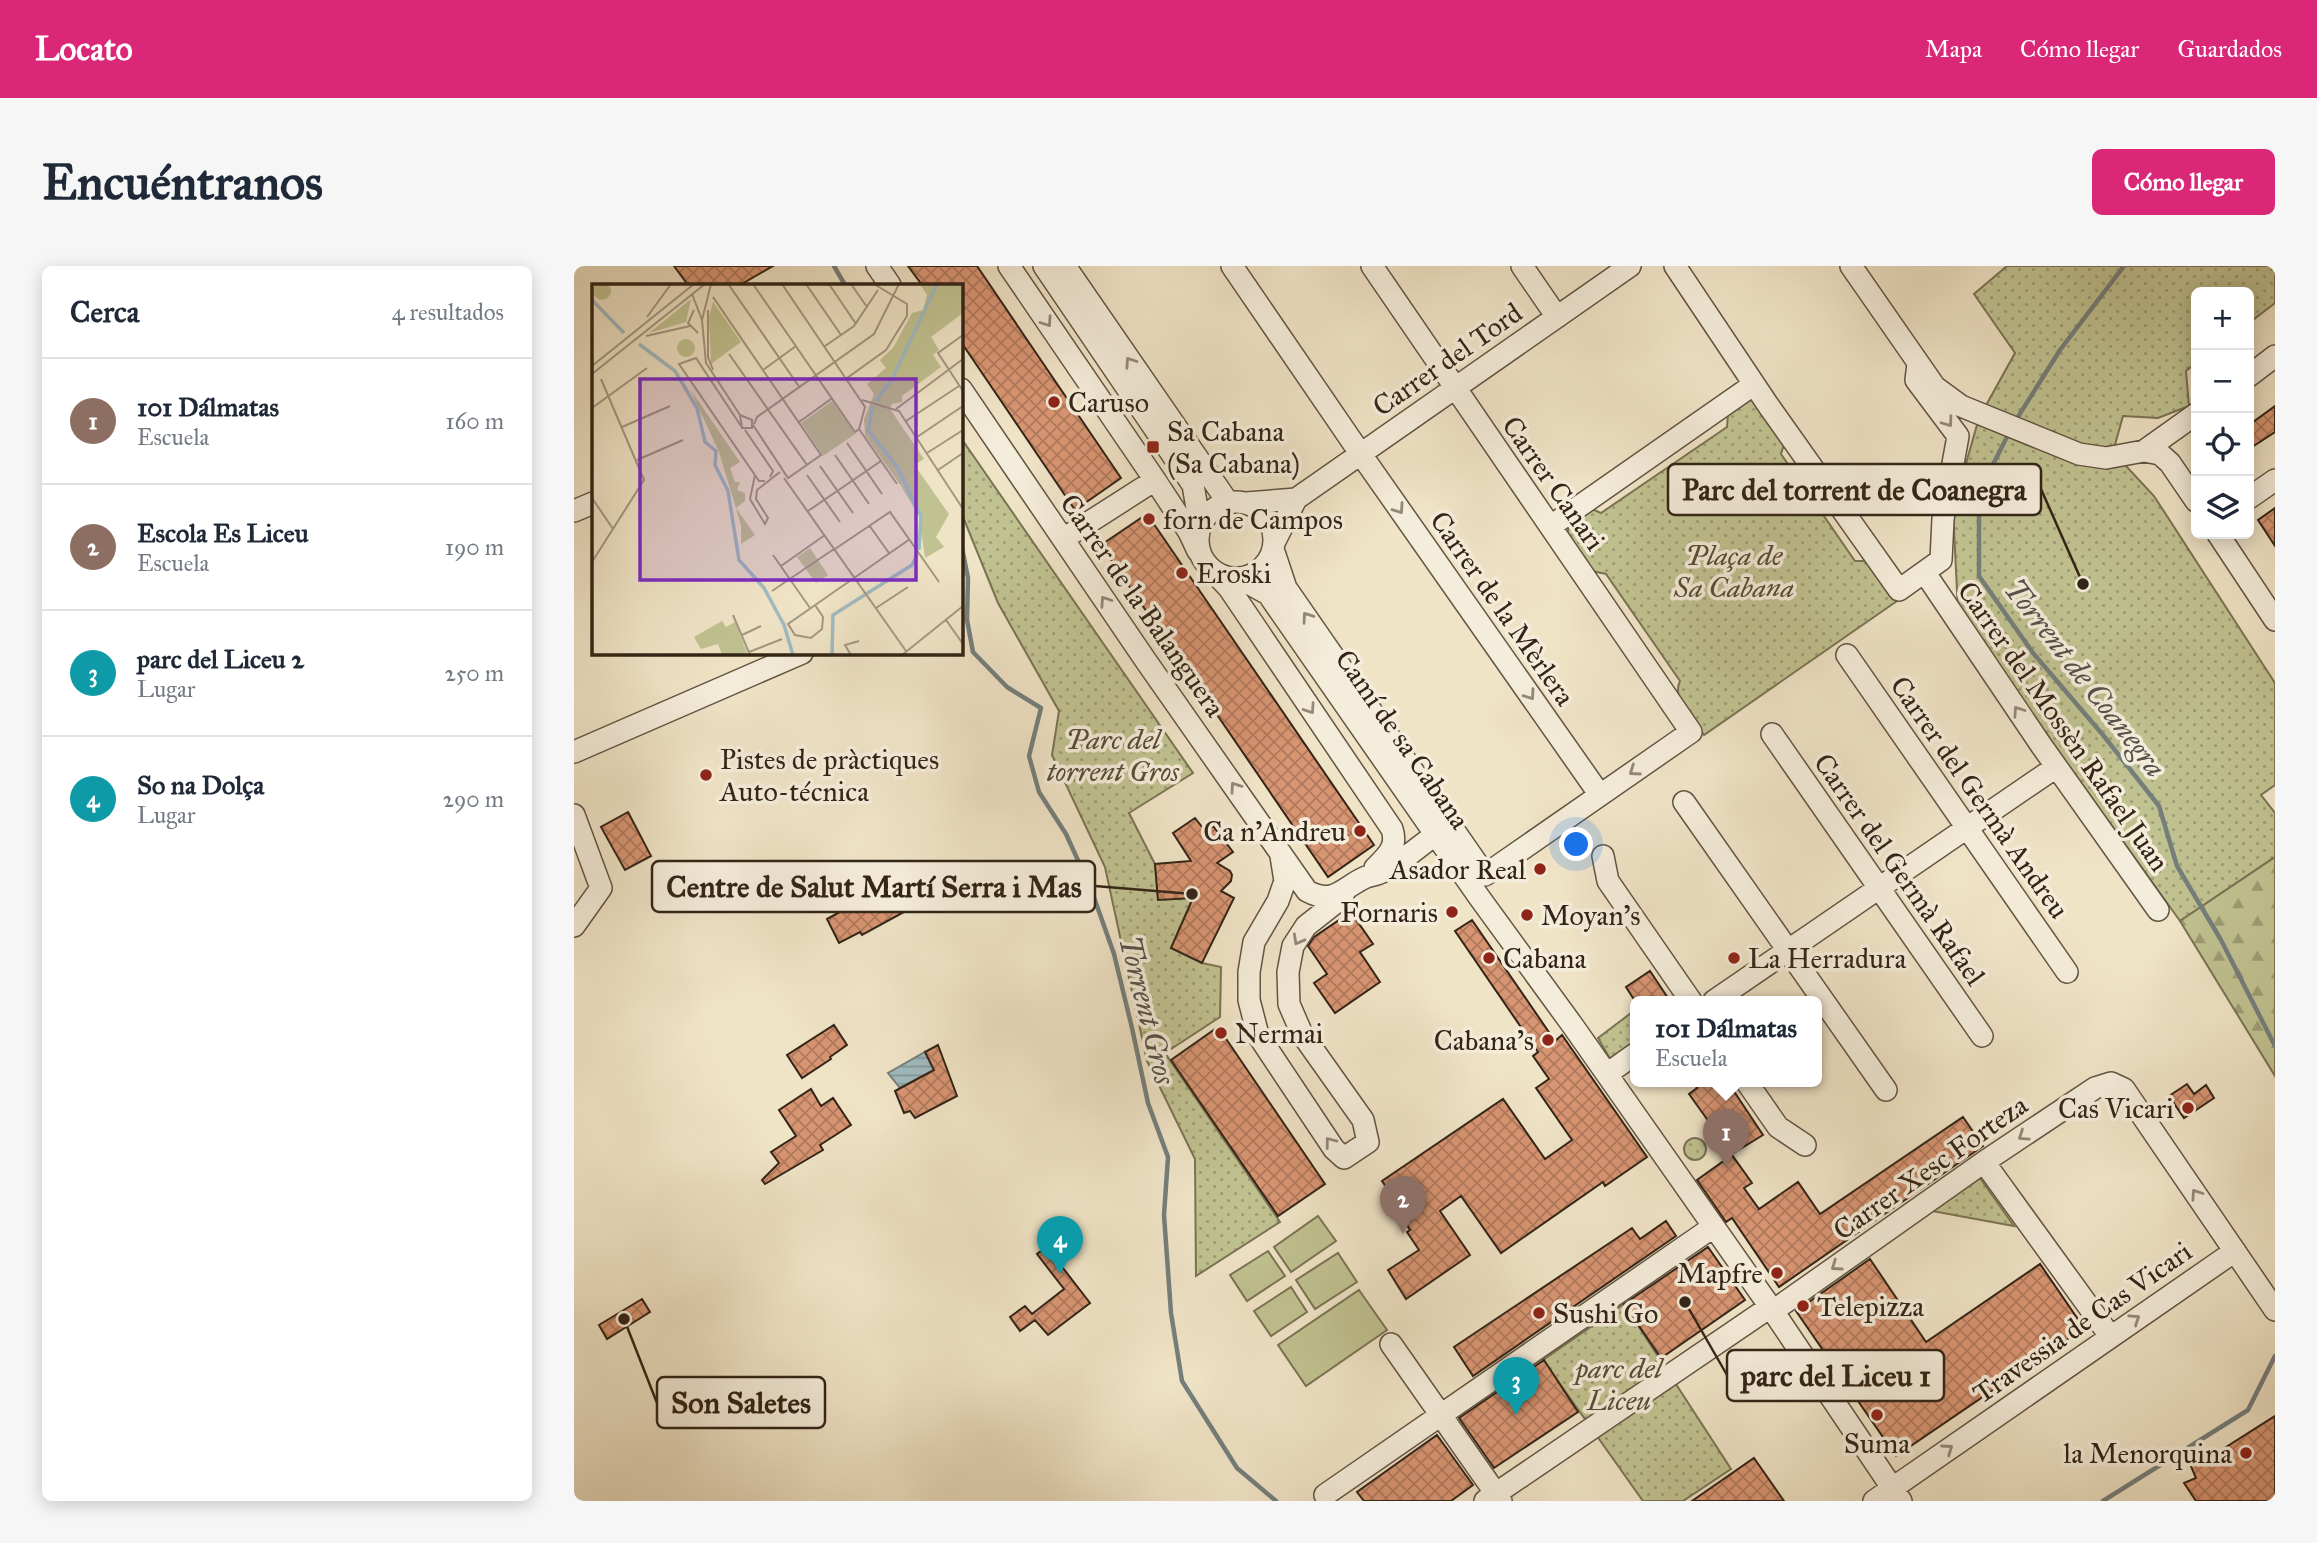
<!DOCTYPE html>
<html lang="es">
<head>
<meta charset="utf-8">
<style>
	body { margin:0; font-family:"IM FELL Great Primer",serif; background:#f6f6f7; color:#1f2937 }
	.controls { position:absolute; right:21px; top:21px; display:grid; overflow:hidden; border-radius:10px; box-shadow:0 4px 18px #0003 }
	.controls button { width:63px; height:63px; display:grid; place-items:center; padding:0; border:0; border-bottom:2px solid #e0e1e3; background:#fff; color:#1f2937; font:35px sans-serif }
	.you { position:absolute; left:1003px; top:579px; width:24px; height:24px; margin:-18px; border:5px solid #fff; border-radius:50%; background:#1a73e8; box-shadow:0 0 0 10px #1a73e833 }
	.badge { display:grid; place-items:center; width:46px; height:46px; border-radius:50%; background:#db2777; color:#fff; font-size:23px; font-weight:700 }
	.pin { position:absolute; translate:-50% -58px; filter:drop-shadow(0 2px 4px #0008) }
	.pin::after { content:''; position:absolute; top:37px; width:24px; height:21px; background:inherit; clip-path:polygon(0 0,100% 0,50% 100%) }
	.popup { position:absolute; left:1056px; top:730px; width:192px; height:91px; box-sizing:border-box; display:grid; place-content:center; border-radius:10px; background:#fff; filter:drop-shadow(0 2px 5px #0005); font-size:23px; white-space:nowrap; color:#747a83 }
	.popup b { font-size:26px; color:#1f2937 }
	.popup::after { content:''; position:absolute; left:50%; top:100%; margin-left:-14px; border:14px solid transparent; border-top-color:#fff }
	.list { margin:0; padding:0; list-style:none }
	h2 { display:flex; justify-content:space-between; align-items:center; height:91px; margin:0; padding:0 28px; font-size:30px }
	h2 small { font-size:23px; font-weight:400; color:#747a83 }
	.list li { display:grid; grid-template-columns:46px 1fr auto; gap:21px; align-items:center; box-sizing:border-box; height:126px; padding:0 28px; border-top:2px solid #e0e1e3 }
	.list b { display:block; font-size:26px; white-space:nowrap }
	.list p { margin:0; font-size:23px; white-space:nowrap; color:#747a83 }
	.list em { font-size:23px; font-style:normal; color:#747a83 }
	.icon { flex:none; width:38px; height:38px; fill:none; stroke:currentColor; stroke-width:2; stroke-linecap:round; stroke-linejoin:round }
	.map { position:relative; flex:none; width:1701px; height:1235px; overflow:hidden; border-radius:10px }
	header { display:flex; align-items:center; gap:42px; box-sizing:border-box; height:98px; padding:0 35px; background:#db2777; color:#fff }
	header strong { font-size:33px }
	nav { display:flex; gap:38px; margin-inline-start:auto; font-size:24px }
	.intro { display:flex; align-items:center; justify-content:space-between; box-sizing:border-box; height:168px; padding:0 42px }
	h1 { margin:0; font-size:49px }
	.button { padding:18px 32px; border-radius:10px; background:#db2777; color:#fff; font-size:24px; font-weight:700 }
	main { display:flex; gap:42px; padding:0 42px }
	aside { flex:1; background:#fff; border-radius:10px; box-shadow:0 4px 18px #0003 }
	.map>svg:first-child { display:block }
	.green { fill:url(#green-dots); stroke:#7a7354; stroke-width:2 }
	.forest { fill:url(#forest-firs); stroke:#7a7354; stroke-width:2 }
	.pitch { fill:#c1c291; stroke:#7a7354; stroke-width:2 }
	.water { fill:url(#water-rules); stroke:#747f7c; stroke-width:2 }
	.lines { fill:none; stroke-linecap:round; stroke-linejoin:round }
	.stream { stroke:#747f7c; stroke-width:4.5 }
	.building { fill:url(#building-cross-hatch); stroke:#332417; stroke-width:2 }
	.minor-casing { stroke:#625443; stroke-width:24 }
	.minor { stroke:#f5eddb; stroke-width:21 }
	.oneway { stroke:#948879 }
	.poi-dot { fill:#8f2418; stroke:#f5eddb; stroke-width:2.5 }
	.labels { text-anchor:middle; stroke-width:7; stroke-linejoin:round; paint-order:stroke }
	.street-label { font-size:28px; fill:#332417; stroke:#f5eddb }
	.poi-label { font-size:28px; fill:#332417; stroke:#f5eddb; text-anchor:start }
	.park-label { font-size:28px; font-style:italic; fill:#564c36; stroke:#f5eddb }
	.water-label { font-size:30px; font-style:italic; fill:#54514a; stroke:#f5eddb }
	.inset-river { fill:none; stroke:#a0bbc0; stroke-width:3.5 }
	.inset-road { fill:none; stroke:#a49781; stroke-width:2 }
	.view { fill:#7b2cbf; fill-opacity:0.15; stroke:#7b2cbf; stroke-width:3.5 }
	.inset-edge { fill:none; stroke:#332417; stroke-width:3.5 }
	.leader { fill:none; stroke:#332417; stroke-width:2.5 }
	.callout-dot { fill:#332417; stroke:#f5eddb; stroke-width:2.5 }
	.callout { fill:#f5eddb; stroke:#332417; stroke-width:2.5 }
	.callout-label { font-size:30px; text-anchor:middle; font-weight:bold; fill:#332417 }
</style>
</head>
<body>
<header>
<strong>Locato</strong>
<nav><a>Mapa</a><a>Cómo llegar</a><a>Guardados</a></nav>
</header>
<div class="intro"><h1>Encuéntranos</h1><a class="button">Cómo llegar</a></div>
<main>
<aside>
<h2>Cerca<small>4 resultados</small></h2>
<ul class="list">
<li><span class="badge" style="background:#8d6e63">1</span><div><b>101 Dálmatas</b><p>Escuela</p></div><em>160 m</em></li>
<li><span class="badge" style="background:#8d6e63">2</span><div><b>Escola Es Liceu</b><p>Escuela</p></div><em>190 m</em></li>
<li><span class="badge" style="background:#0f9aa8">3</span><div><b>parc del Liceu 2</b><p>Lugar</p></div><em>250 m</em></li>
<li><span class="badge" style="background:#0f9aa8">4</span><div><b>So na Dolça</b><p>Lugar</p></div><em>290 m</em></li>
</ul>
</aside>
<div class="map">
<svg width="1701" height="1235" viewBox="0 0 1701 1235">
	<defs>
		<pattern id="green-dots" width="8" height="8" patternUnits="userSpaceOnUse" patternTransform="scale(1.75)"><rect width="8" height="8" fill="#c1c291"/><path d="M2 2h.1M6 6h.1" fill="none" stroke="#9d9d75" stroke-width="1.8" stroke-linecap="round"/></pattern>
		<pattern id="forest-firs" width="22" height="20" patternUnits="userSpaceOnUse" patternTransform="scale(1.75)"><rect width="22" height="20" fill="#c1c291"/><path d="M5 1l3.5 6h-7zM16 11l3.5 6h-7z" fill="#9d9d75"/></pattern>
		<pattern id="water-rules" width="6" height="5" patternUnits="userSpaceOnUse" patternTransform="scale(1.75)"><rect width="6" height="5" fill="#a0bbc0"/><path d="M0 2.5h6" fill="none" stroke="#83989b"/></pattern>
		<pattern id="building-cross-hatch" width="8" height="8" patternUnits="userSpaceOnUse" patternTransform="scale(1.75)"><rect width="8" height="8" fill="#d89572"/><path d="M0 0l8 8M0 8l8-8" fill="none" stroke="#b0795d"/></pattern>
	</defs>
	<rect width="100%" height="100%" fill="#f0e4c7"/>
	<filter id="stains"><feTurbulence type="fractalNoise" baseFrequency=".00286" numOctaves="4"/><feColorMatrix values="0 0 0 0 .2 0 0 0 0 .09 0 0 0 0 .02 0 0 0 .5 -.17"/></filter>
	<radialGradient id="worn" r=".72"><stop offset=".6" stop-color="#630" stop-opacity="0"/><stop offset="1" stop-color="#630" stop-opacity=".3"/></radialGradient>
	<path class="green" d="M1433 0H1701V37L1675 57V26H1622V97L1612 105 1615 140 1584 152 1549 150 1539 186 1580 230 1701 417V519L1687 529 1701 547V591L1606 655 1384 345 1379 243 1405 152 1441 87 1400 28Z
		M1179 134 1210 179 1207 188 1281 295H1293L1298 298 1323 335 1130 469C1120 454 1097 433 1106 415L1032 308 1018 305 993 269 995 260 1018 243 1027 247 1153 161 1154 147 1170 135Z
		M387 172 619 507 555 547 581 598 584 633 619 632 597 682 628 697 647 701 646 751 591 787 706 956 622 1010 621 893 573 795 531 601 478 489 485 445 424 337 387 246Z
		M1061 744V780L1038 796 1024 772Z
		M1110 883a11 11 0 1 1 22 0a11 11 0 1 1-22 0Z
		M1406 912 1440 960 1358 945Z
		M1050 1038 1157 1203 1109 1235H1069L969 1094Z"/>
	<path class="forest" d="M1701 591V810L1606 655Z"/>
	<path class="pitch" d="M744 950 762 975 717 1006 700 981Z
		M694 985 711 1010 673 1035 656 1009Z
		M764 987 783 1016 741 1043 722 1014Z
		M717 1021 733 1046 697 1070 680 1045Z
		M785 1024 813 1064 732 1120 704 1079Z"/>
	<path class="water" d="M351 786 360 804 326 822 314 807Z"/>
	<g class="lines">
		<path class="stream" d="M260 0 271 19
			M1442 154 1486 84 1550 0
			M1436 165 1405 226V310L1459 387 1529 469 1585 540 1603 600 1647 674 1701 780
			M387 277 394 312 393 354 399 386 433 421 467 442 455 490 465 526 492 568 517 623 540 688 558 762 574 837 594 891 590 949 597 1047 608 1115 663 1202 702 1235
			M1529 1235 1674 1144 1701 1090"/>
	</g>
	<path class="building" d="M100 0H199L166 19H114Z
		M334 0H403L547 212 501 244 387 76V19H348Z
		M1701 140V166L1675 183V159Z
		M1701 242V280L1684 254Z
		M573 248 800 579 754 611 527 279Z
		M54 546 77 590 51 604 27 561Z
		M621 552 632 566 639 560 659 586 643 597 656 605 658 609 657 615 647 625 660 632 628 697 597 682 619 632 584 634 581 598 617 595 599 567Z
		M346 602 361 629 288 669 286 666 265 677 253 653 273 642 271 636 302 619 305 624Z
		M777 646 799 678 786 686 806 716 761 747 740 717 753 708 734 680 740 671Z
		M898 654 981 775 988 769 1073 891 1031 920 1029 916 927 987 887 930 866 945 896 989 832 1033 814 1004 845 984 833 966 836 964 828 951 832 949 808 915 929 833 971 893 998 874 962 822 975 813 959 790 964 786 881 665Z
		M1076 705 1096 735H1061L1052 721Z
		M260 759 273 779 256 791 257 793 228 812 213 789Z
		M644 761 751 918 704 950 597 794Z
		M364 779 383 830 341 852 336 845 330 847 321 825 360 804 351 786Z
		M1118 815H1153L1189 869 1158 888 1115 828 1123 822Z
		M1613 818 1620 828 1632 819 1640 832 1610 852 1595 830Z
		M237 823 247 840 259 832 277 859 246 879 249 884 191 918 188 914 205 897 197 886 222 870 205 844Z
		M1389 851 1409 880 1205 1021 1158 952 1152 956 1123 914 1158 889 1178 917 1170 922 1185 943 1224 916 1246 948Z
		M1092 955 1102 970 899 1110 880 1081 1058 962 1066 973Z
		M492 966 501 978 482 993 516 1037 474 1069 461 1054 446 1065 436 1051 451 1040 458 1048 490 1023 463 988Z
		M1134 981 1171 1034 1087 1092 1050 1038Z
		M1296 993 1352 1076 1466 998 1510 1062 1322 1190 1222 1045Z
		M68 1033 76 1046 33 1073 25 1059Z
		M970 1094 1004 1146 920 1202 885 1152Z
		M1701 1150V1235H1622L1610 1217 1622 1212 1616 1198 1639 1185 1641 1188Z
		M863 1169 899 1219 877 1235H790L783 1226Z
		M1180 1192 1210 1235H1118Z"/>
	<g class="lines">
		<g class="minor-casing">
			<path id="minor" d="M303 0 316 19
				M435 0 581 214 615 266 624 285
				M470 0 619 219 626 259
				M491 0 651 232
				M658 0 786 187 1026 529
				M948 0 983 51
				M1101 0 1194 139 1325 324 1367 294 1369 253 1384 170 1342 114 1344 98
				M1277 0 1361 121 1387 140 1505 188 1532 192 1570 185 1586 188 1596 197 1622 235
				M1675 110 1701 90
				M387 123 572 395 733 625C761 640 769 621 792 611 797 609 803 609 808 606 827 597 844 581 861 569
				M1570 185 1622 148
				M1675 232 1701 214
				M624 274a38 38 0 1 1 76 0a38 38 0 1 1-76 0Z
				M672 237 722 233
				M0 245 19 237
				M977 260 1179 119
				M1644 268 1701 354
				M489 273 581 214
				M700 277 722 233 1056 0
				M699 283 712 322 911 609 1117 466 798 0
				M641 307 655 322 818 563C824 581 813 590 801 602
				M1351 307 1467 479 1584 644
				M667 313 694 328 905 631 999 760 1199 1045 1327 1235
				M1273 389 1493 706
				M1198 468 1408 770
				M0 486 228 387
				M1110 536 1312 824
				M0 549 27 622 0 660
				M707 590 711 615 704 635 680 676 675 706V734L684 769 760 883 770 892 794 876 789 854 728 768 715 738 714 706 719 680 732 660 765 634 770 627
				M1029 590 1034 615 1117 735
				M1140 735 1482 501
				M1033 808 1061 788
				M1172 815 1204 861 1231 879
				M1410 896 1536 1070
				M1199 1045 1410 896 1521 822 1537 817 1550 823 1701 1044
				M817 1078 927 1235
				M751 1229 1139 961
				M911 1235 1196 1041
				M1300 1235 1661 985"/>
		</g>
		<use href="#minor" class="minor"/>
	</g>
	<defs><path id="oneway-chevron" d="M-2-3.5L2.5 0L-2 3.5" fill="none" stroke-width="1.6" stroke-linecap="round" stroke-linejoin="round" transform="scale(1.75)"/></defs>
	<g class="oneway">
		<use href="#oneway-chevron" transform="translate(473 56) rotate(56)"/>
		<use href="#oneway-chevron" transform="translate(556 96) rotate(-124)"/>
		<use href="#oneway-chevron" transform="translate(1374 156) rotate(54)"/>
		<use href="#oneway-chevron" transform="translate(825 243) rotate(55)"/>
		<use href="#oneway-chevron" transform="translate(531 335) rotate(-124)"/>
		<use href="#oneway-chevron" transform="translate(733 351) rotate(-125)"/>
		<use href="#oneway-chevron" transform="translate(956 429) rotate(55)"/>
		<use href="#oneway-chevron" transform="translate(736 443) rotate(56)"/>
		<use href="#oneway-chevron" transform="translate(1444 445) rotate(-124)"/>
		<use href="#oneway-chevron" transform="translate(1060 505) rotate(145)"/>
		<use href="#oneway-chevron" transform="translate(661 521) rotate(-125)"/>
		<use href="#oneway-chevron" transform="translate(724 674) rotate(119)"/>
		<use href="#oneway-chevron" transform="translate(1449 870) rotate(146)"/>
		<use href="#oneway-chevron" transform="translate(756 876) rotate(-127)"/>
		<use href="#oneway-chevron" transform="translate(1622 928) rotate(-124)"/>
		<use href="#oneway-chevron" transform="translate(1262 1000) rotate(145)"/>
		<use href="#oneway-chevron" transform="translate(1561 1053) rotate(-34)"/>
		<use href="#oneway-chevron" transform="translate(1374 1183) rotate(-35)"/>
	</g>
	<g class="poi-dot">
		<circle cx="480" cy="136" r="7"/>
		<rect x="572" y="174" width="14" height="14" rx="3.5"/>
		<circle cx="575" cy="253" r="7"/>
		<circle cx="608" cy="307" r="7"/>
		<circle cx="132" cy="509" r="7"/>
		<circle cx="786" cy="565" r="7"/>
		<circle cx="966" cy="603" r="7"/>
		<circle cx="878" cy="646" r="7"/>
		<circle cx="953" cy="649" r="7"/>
		<circle cx="915" cy="692" r="7"/>
		<circle cx="1160" cy="692" r="7"/>
		<circle cx="647" cy="767" r="7"/>
		<circle cx="974" cy="774" r="7"/>
		<circle cx="1614" cy="842" r="7"/>
		<circle cx="1203" cy="1007" r="7"/>
		<circle cx="1229" cy="1040" r="7"/>
		<circle cx="965" cy="1047" r="7"/>
		<circle cx="1303" cy="1149" r="7"/>
		<circle cx="1672" cy="1187" r="7"/>
	</g>
	<g class="labels">
		<g class="street-label">
			<text transform="translate(873 93) rotate(-35)" y="10">Carrer del Tord</text>
			<text transform="translate(980 217) rotate(55)" y="10">Carrer Canari</text>
			<text transform="translate(569 339) rotate(55)" y="10">Carrer de la Balanguera</text>
			<text transform="translate(929 342) rotate(55)" y="10">Carrer de la Mèrlera</text>
			<text transform="translate(1490 460) rotate(55)" y="10">Carrer del Mossèn Rafael Juan</text>
			<text transform="translate(829 473) rotate(55)" y="10">Camí de sa Cabana</text>
			<text transform="translate(1406 531) rotate(55)" y="10">Carrer del Germà Andreu</text>
			<text transform="translate(1326 603) rotate(55)" y="10">Carrer del Germà Rafael</text>
			<text transform="translate(1356 901) rotate(-35)" y="10">Carrer Xesc Forteza</text>
			<text transform="translate(1508 1056) rotate(-35)" y="10">Travessia de Cas Vicari</text>
		</g>
		<g class="poi-label">
			<text x="494" y="146">Caruso</text>
			<text x="593" y="175">Sa Cabana<tspan x="593" dy="32">(Sa Cabana)</tspan></text>
			<text x="589" y="263">forn de Campos</text>
			<text x="622" y="317">Eroski</text>
			<text x="146" y="503">Pistes de pràctiques<tspan x="146" dy="32">Auto-técnica</tspan></text>
			<text x="772" y="575" text-anchor="end">Ca n'Andreu</text>
			<text x="952" y="613" text-anchor="end">Asador Real</text>
			<text x="864" y="656" text-anchor="end">Fornaris</text>
			<text x="967" y="659">Moyan's</text>
			<text x="929" y="702">Cabana</text>
			<text x="1174" y="702">La Herradura</text>
			<text x="661" y="777">Nermai</text>
			<text x="960" y="784" text-anchor="end">Cabana's</text>
			<text x="1600" y="852" text-anchor="end">Cas Vicari</text>
			<text x="1189" y="1017" text-anchor="end">Mapfre</text>
			<text x="1243" y="1050">Telepizza</text>
			<text x="979" y="1057">Sushi Go</text>
			<text x="1303" y="1187" text-anchor="middle">Suma</text>
			<text x="1658" y="1197" text-anchor="end">la Menorquina</text>
		</g>
		<g class="park-label">
			<text x="1160" y="299">Plaça de<tspan x="1160" dy="32">Sa Cabana</tspan></text>
			<text x="539" y="483">Parc del<tspan x="539" dy="32">torrent Gros</tspan></text>
			<text x="1045" y="1112">parc del<tspan x="1045" dy="32">Liceu</tspan></text>
		</g>
		<g class="water-label">
			<text transform="translate(1511 412) rotate(52)" y="10">Torrent de Coanegra</text>
			<text transform="translate(573 744) rotate(76)" y="10">Torrent Gros</text>
		</g>
	</g>
	<g transform="translate(18 18)">
		<rect width="371" height="371" fill="#f0e4c7"/>
		<path d="M1 7a9 9 0 1 1 18 0a9 9 0 1 1-18 0ZM328 0H371V29L339 53 347 66 341 71 349 83 310 112V118L300 120 298 125 332 175 322 181 328 189 309 202 273 151 272 135 282 110 275 100 294 84 288 76 301 64 320 29 331 26 335 11ZM99 15 94 38 57 49ZM121 18 149 58 119 80 117 33ZM98 105 148 178 138 184 143 198H148L145 206 153 209V217L144 224 163 251 149 260V241L127 168ZM240 117 263 150 231 172 209 139ZM218 264 236 291 224 299 205 273Z" fill="#c1c291"/>
		<path d="M328 189 357 230 344 253 352 263 333 274 327 232 309 202Z" fill="#c1c291"/>
		<path d="M85 64a9 9 0 1 1 18 0a9 9 0 1 1-18 0ZM130 337 134 343 143 338 156 371H130L126 360 109 365 102 353Z" fill="#c1c291"/>
		<path class="inset-river" d="M0 16 32 49M47 60 83 87 105 124 113 158 124 167 123 181 136 207 147 276 172 304 192 341 201 371M284 117 300 95 345 0M281 122 276 146 305 183 329 232 327 266M240 371 241 331 320 281 325 271"/>
		<path class="inset-road" d="M161 0 263 148 267 145M190 0 273 123 267 145M214 0 249 51M237 0 264 40M259 0 275 23M137 1 208 104M100 10 110 36 114 79 148 131 150 144H160V136L148 131M121 13 229 171 196 194 161 141M102 26 96 39 106 49M116 26V73L121 86M55 33 79 0M110 36 119 0M371 51 346 69 371 107M54 52 98 42M233 62 262 42 286 6M137 70 215 181M0 82 102 0M171 86 204 62M0 90 113 0M255 94 294 66 315 32V20L282 0M270 116 307 127 371 225M0 124 55 84M304 125 371 75M314 137 367 102M207 138 239 115M162 140 165 133 282 50 307 0M149 142 104 74 87 80 167 197H173M30 143 78 122M267 145 305 200M153 146 181 187 178 193M325 153 371 122M255 159 290 210M335 169 371 146M243 171 277 220M45 176 91 156M228 182 261 229M346 186 371 169M163 191 158 215 173 240 176 234 164 215 165 206 188 188M215 191 248 238M192 194 314 367M0 214 21 245M216 227 289 177M277 241 297 269M243 265 298 228 347 298M181 271 218 324M0 278 52 196 9 95M189 282 233 251M180 307 242 265M223 321 231 333 230 345 219 354 203 351 196 340 318 255M284 324 316 303M141 331 158 371M354 336 371 360M150 351 169 342M157 368 190 355M259 371 253 361 267 357M310 371 371 322"/>
		<path class="view" d="M48 95H324V296H48Z"/>
		<rect width="371" height="371" class="inset-edge"/>
	</g>
	<path class="leader" d="M1509 318L1467 223M618 628L521 620M1111 1036L1153 1109M50 1053L83 1137"/>
	<g class="callout-dot">
		<circle cx="1509" cy="318" r="7"/>
		<circle cx="618" cy="628" r="7"/>
		<circle cx="1111" cy="1036" r="7"/>
		<circle cx="50" cy="1053" r="7"/>
	</g>
	<g class="callout">
		<rect x="1094" y="198" width="373" height="51" rx="7"/>
		<rect x="78" y="595" width="443" height="51" rx="7"/>
		<rect x="1153" y="1084" width="217" height="51" rx="7"/>
		<rect x="83" y="1111" width="168" height="51" rx="7"/>
	</g>
	<g class="callout-label">
		<text x="1280" y="234">Parc del torrent de Coanegra</text>
		<text x="300" y="631">Centre de Salut Martí Serra i Mas</text>
		<text x="1262" y="1120">parc del Liceu 1</text>
		<text x="167" y="1147">Son Saletes</text>
	</g>
	<rect width="100%" height="100%" filter="url(#stains)"/>
	<rect width="100%" height="100%" fill="url(#worn)"/>
</svg>
<div class="controls">
<button>+</button>
<button>−</button>
<button><svg class="icon" aria-label="locate" viewBox="0 0 24 24"><circle cx="12" cy="12" r="6"/><path d="M12 2v4M12 18v4M2 12h4M18 12h4"/></svg></button>
<button><svg class="icon" aria-label="layers" viewBox="0 0 24 24"><path d="M12 4l9 5-9 5-9-5zM3 14l9 5 9-5"/></svg></button>
</div>
<div class="you"></div>
<div class="pin badge" style="left:1152px;top:901px;background:#8d6e63">1</div>
<div class="popup"><b>101 Dálmatas</b>Escuela</div>
<div class="pin badge" style="left:829px;top:968px;background:#8d6e63">2</div>
<div class="pin badge" style="left:942px;top:1149px;background:#0f9aa8">3</div>
<div class="pin badge" style="left:486px;top:1008px;background:#0f9aa8">4</div>
</div>
</main>
</body>
</html>
